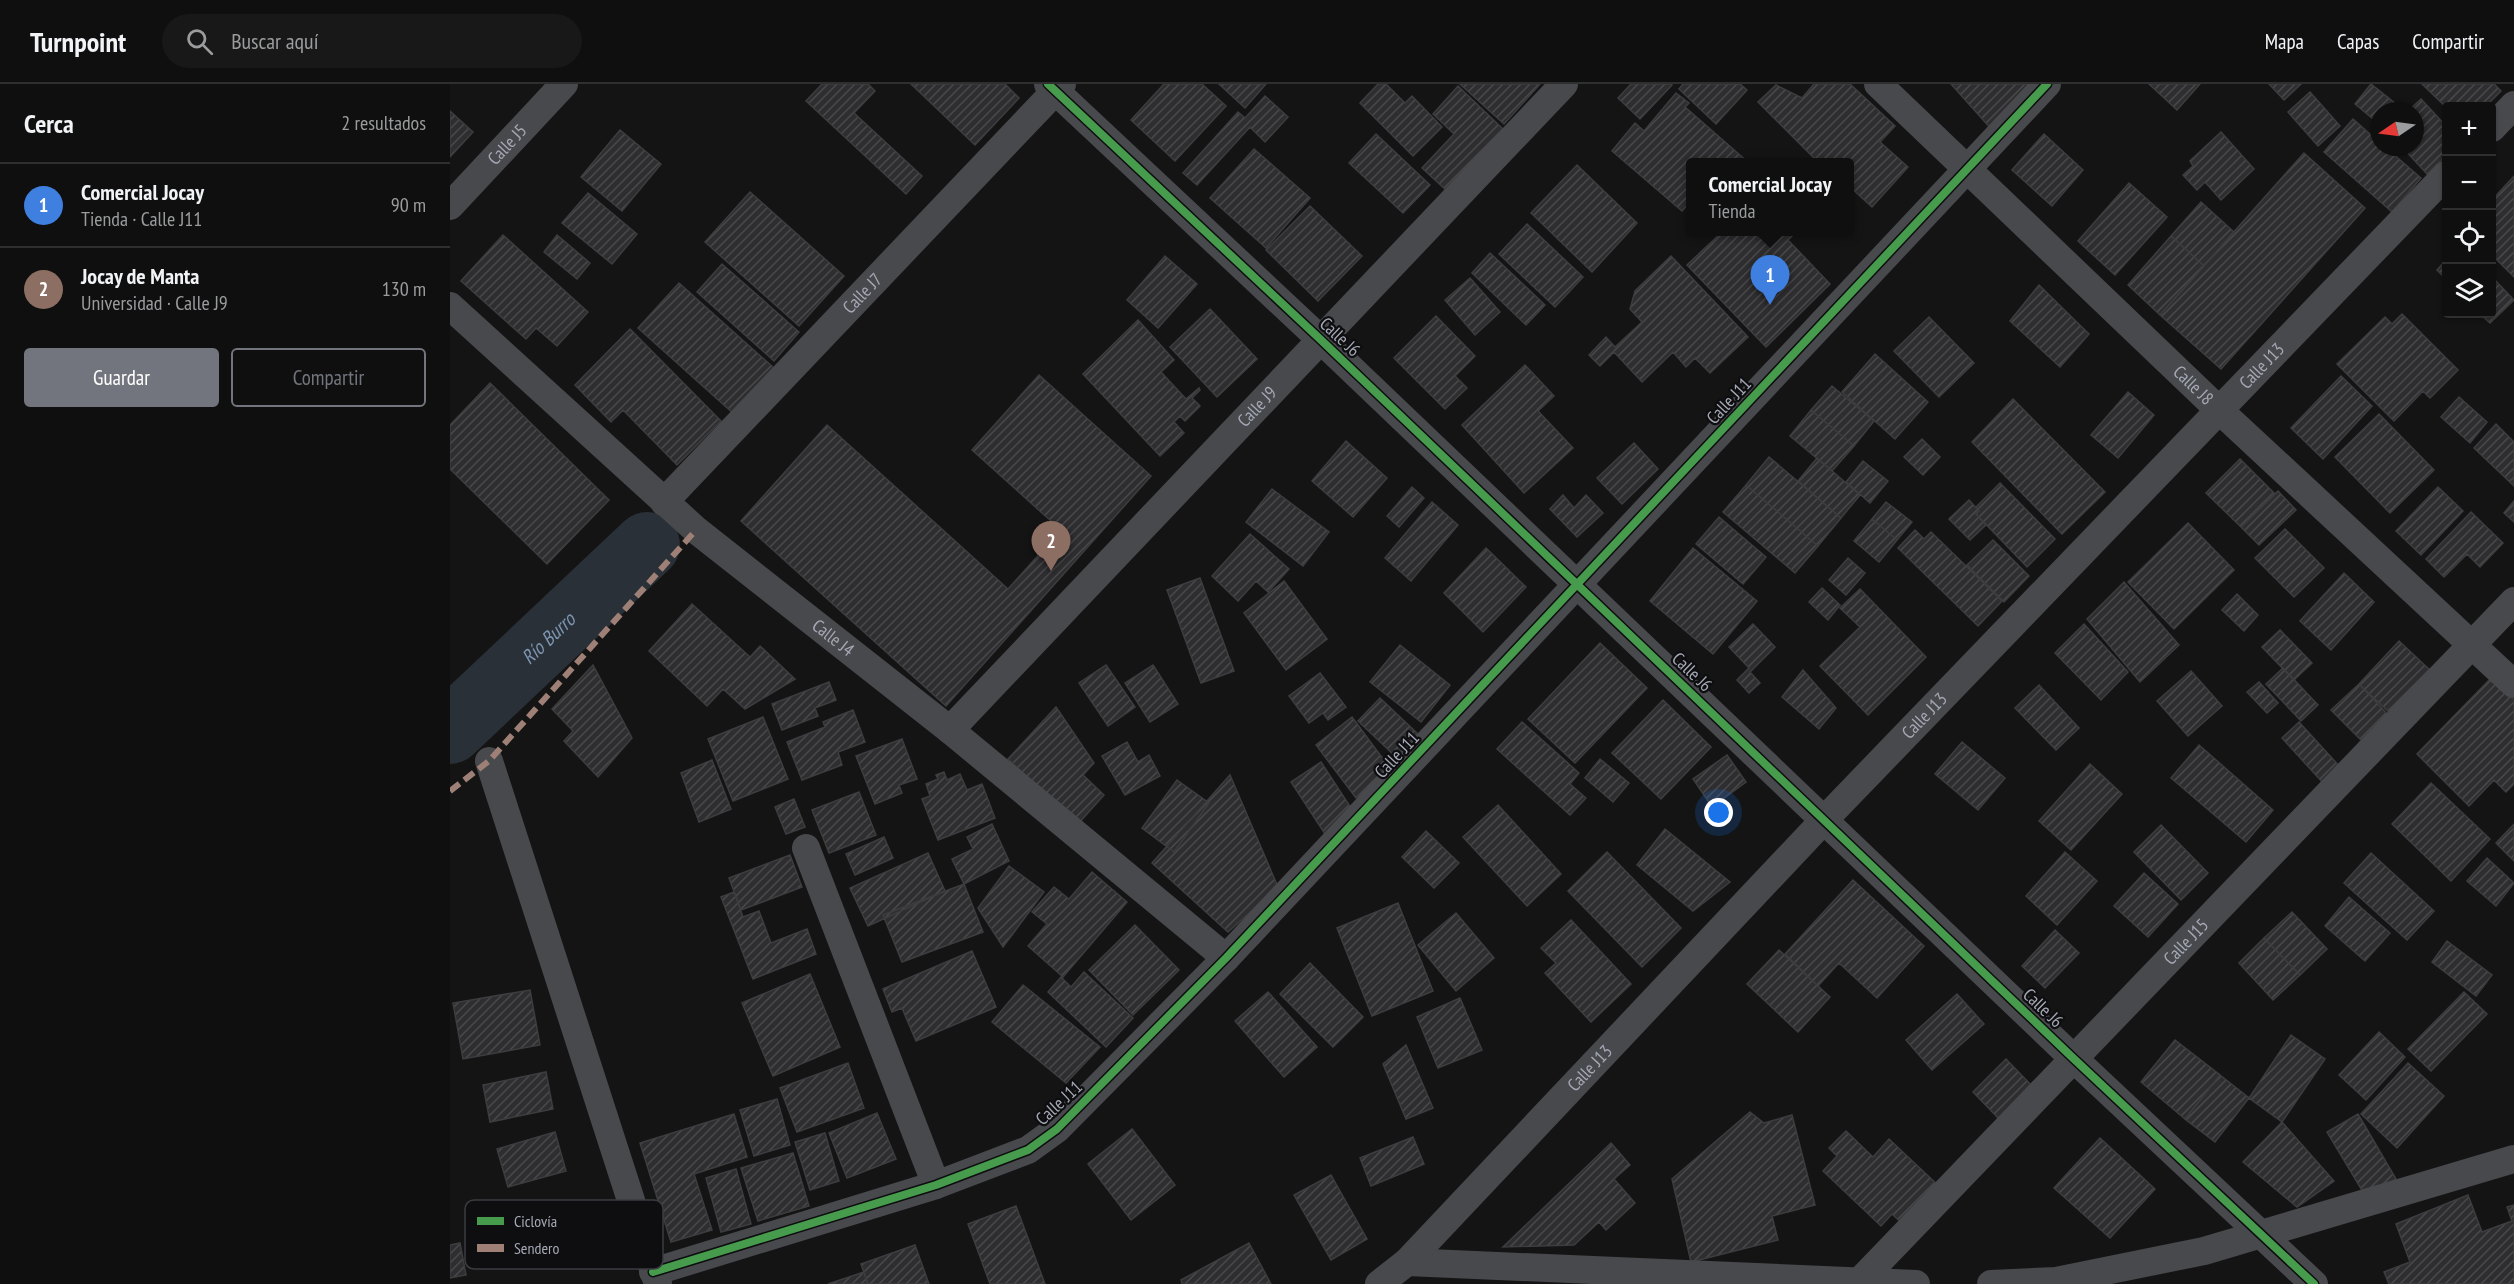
<!DOCTYPE html>
<html lang="es">
<head>
<meta charset="utf-8">
<style>
	body { margin:0; font-family:"PT Sans Narrow",sans-serif; background:#181818; color:#f1f3f6 }
	.controls { position:absolute; right:18px; top:18px; display:grid; overflow:hidden; border-radius:6px; box-shadow:0 2px 4px #0004 }
	.controls button { width:54px; height:54px; display:grid; place-items:center; padding:0; border:0; border-bottom:2px solid #2f2f2f; background:#0f0f0f; color:#f1f3f6; font:30px sans-serif }
	.compass { position:absolute; left:1920px; top:18px; width:54px; height:54px; border-radius:50%; background:#0f0f0f; box-shadow:0 2px 4px #0004; rotate:257deg }
	.you { position:absolute; left:1269px; top:729px; width:21px; height:21px; margin:-15px; border:4px solid #fff; border-radius:50%; background:#1a73e8; box-shadow:0 0 0 9px #1a73e833 }
	.badge { display:grid; place-items:center; width:39px; height:39px; border-radius:50%; background:#72757d; color:#fff; font-size:20px; font-weight:700 }
	.pin { position:absolute; translate:-50% -50px; filter:drop-shadow(0 2px 3px #0008) }
	.pin::after { content:''; position:absolute; top:32px; width:21px; height:18px; background:inherit; clip-path:polygon(0 0,100% 0,50% 100%) }
	.popup { position:absolute; left:1236px; top:74px; width:168px; height:78px; box-sizing:border-box; display:grid; place-content:center; border-radius:6px; background:#0f0f0f; filter:drop-shadow(0 2px 4px #0005); font-size:20px; white-space:nowrap; color:#9b9c9e }
	.popup b { font-size:22px; color:#f1f3f6 }
	.popup::after { content:''; position:absolute; left:50%; top:100%; margin-left:-12px; border:12px solid transparent; border-top-color:#0f0f0f }
	.list { margin:0; padding:0; list-style:none }
	h2 { display:flex; justify-content:space-between; align-items:center; height:78px; margin:0; padding:0 24px; font-size:26px }
	h2 small { font-size:20px; font-weight:400; color:#9b9c9e }
	.list li { display:grid; grid-template-columns:39px 1fr auto; gap:18px; align-items:center; box-sizing:border-box; height:84px; padding:0 24px; border-top:2px solid #2f2f2f }
	.list b { display:block; font-size:22px; white-space:nowrap }
	.list p { margin:0; font-size:20px; white-space:nowrap; color:#9b9c9e }
	.list em { font-size:20px; font-style:normal; color:#9b9c9e }
	.actions { display:flex; gap:12px; padding:18px 24px }
	.actions a { flex:1; padding:14px 0; border:2px solid #72757d; border-radius:6px; text-align:center; font-size:21px; color:#72757d }
	.actions .main { background:#72757d; color:#fff }
	.icon { flex:none; width:33px; height:33px; fill:none; stroke:currentColor; stroke-width:2; stroke-linecap:round; stroke-linejoin:round }
	.map { position:relative; flex:none; width:2064px; height:1200px; overflow:hidden }
	header { display:flex; align-items:center; gap:36px; box-sizing:border-box; height:84px; padding:0 30px; background:#0f0f0f; border-bottom:2px solid #2f2f2f }
	header strong { font-size:28px }
	nav { display:flex; gap:33px; margin-inline-start:auto; font-size:21px }
	.search { width:420px; height:54px; background:#181818; display:flex; align-items:center; gap:15px; box-sizing:border-box; padding:0 21px; border-radius:33px; color:#9b9c9e; font-size:22px }
	main { display:flex }
	aside { flex:1; background:#0f0f0f }
	.map>svg:first-child { display:block }
	.lines { fill:none; stroke-linecap:round; stroke-linejoin:round }
	.river { stroke:#2a3037; stroke-width:66 }
	.building { fill:url(#building-hatch); stroke:#3d3d40; stroke-width:1.5 }
	.street { stroke:#48494d; stroke-width:28 }
	.quiet { stroke:#9e8076; stroke-width:6; stroke-dasharray:12 6; stroke-linecap:butt }
	.cycleway-casing { stroke:#0e0e10; stroke-width:11 }
	.cycleway { stroke:#469c4c; stroke-width:8 }
	.labels { text-anchor:middle; stroke-width:4.5; stroke-linejoin:round; paint-order:stroke }
	.street-label { font-size:18px; fill:#a5a9b5; stroke:#0e0e10 }
	.water-label { font-size:20px; font-style:italic; fill:#7d94b0; stroke:#0e0e10 }
	.key { fill:#0e0e10; stroke:#3b3c42; stroke-width:1.5 }
	.key-label { font-size:16px; fill:#a5a9b5 }
</style>
</head>
<body>
<header>
<strong>Turnpoint</strong>
<div class="search"><svg class="icon" aria-label="search" viewBox="0 0 24 24"><circle cx="10" cy="10" r="6"/><path d="M15 15l6 6"/></svg>Buscar aquí</div>
<nav><a>Mapa</a><a>Capas</a><a>Compartir</a></nav>
</header>
<main>
<aside>
<h2>Cerca<small>2 resultados</small></h2>
<ul class="list">
<li><span class="badge" style="background:#3f7fe0">1</span><div><b>Comercial Jocay</b><p>Tienda · Calle J11</p></div><em>90 m</em></li>
<li><span class="badge" style="background:#8d6e63">2</span><div><b>Jocay de Manta</b><p>Universidad · Calle J9</p></div><em>130 m</em></li>
</ul>
<div class="actions"><a class="main">Guardar</a><a>Compartir</a></div>
</aside>
<div class="map">
<svg width="2064" height="1200" viewBox="0 0 2064 1200">
	<defs>
		<pattern id="building-hatch" width="6" height="6" patternUnits="userSpaceOnUse" patternTransform="scale(1.5)"><rect width="6" height="6" fill="#2e2e30"/><path d="M-1 1l2-2M0 6l6-6M5 7l2-2" fill="none" stroke="#49494c"/></pattern>
	</defs>
	<rect width="100%" height="100%" fill="#141414"/>
	<g class="lines">
		<path class="river" id="s1" d="M0 647 197 461"/>
	</g>
	<path class="building" d="M372 0H418L425 7 404 29 472 92 456 110 356 17Z
		M461 0H555L569 14 525 61Z
		M714 0H752L776 22 725 77 681 36Z
		M769 0H816L795 24Z
		M928 0H936L955 19 962 12 992 43 963 72 910 19Z
		M1010 0H1090L1054 40Z
		M1181 0H1221L1222 1 1190 35 1168 14Z
		M1233 0H1290L1297 6 1266 40 1229 5Z
		M1364 0H1400L1445 42 1430 58 1458 83 1422 123 1400 103V79H1369L1308 18 1326 1 1352 14Z
		M1501 0H1584L1542 46Z
		M1699 0H1750L1727 26Z
		M1819 0H1851L1834 16Z
		M1921 0 1951 24 1949 27H1929V40L1905 20Z
		M1972 0H2044L2051 7 2036 22 1996 23Z
		M1008 2 1054 46 997 107 972 84 1004 50 983 30Z
		M1860 8 1890 42 1868 62 1838 28Z
		M1226 9 1239 19 1235 23 1299 79H1240V118L1232 127 1162 67 1185 39 1194 47Z
		M815 12 838 33 815 58 800 43 747 101 733 89 788 28 795 34Z
		M1971 15 1996 42V72L1977 90 1952 63H1965V27H1958Z
		M0 27 23 48 0 73Z
		M1903 35 1929 58V63H1935L1971 94 1942 128 1874 68Z
		M170 46 211 80 172 127 131 93Z
		M1771 48 1804 85 1771 116 1755 98 1747 106 1733 91 1743 82 1740 77Z
		M926 50 980 101 953 129 899 79Z
		M1594 50 1633 86 1602 122 1562 86Z
		M804 65 860 114 816 164 760 114Z
		M1854 69 1915 124 1771 285 1710 231Z
		M1127 81 1187 139 1142 188 1081 129Z
		M2064 92V193L2042 171V116Z
		M1679 99 1717 133 1665 191 1628 157Z
		M300 108 394 192 349 242 255 158Z
		M138 109 187 150 162 180 112 139Z
		M1751 118 1784 148 1754 182 1721 152Z
		M860 122 912 172 868 217 816 166Z
		M1077 140 1133 193 1105 223 1049 170Z
		M1272 148H1346L1338 156 1380 200 1316 263 1237 181Z
		M53 151 138 228 107 262 86 244 76 255 11 197Z
		M107 151 140 179 127 195 94 168Z
		M1721 152 1754 182 1710 231 1678 201Z
		M1040 169 1095 221 1076 241 1022 189Z
		M715 172 747 200 708 244 677 216Z
		M1221 172 1298 253 1260 289 1245 274 1236 283 1223 268 1192 298 1164 268 1150 282 1139 271 1156 253 1165 263 1192 238 1180 225 1185 207Z
		M1996 176V195L1987 186Z
		M272 180 349 248 324 277 247 208Z
		M2042 193 2064 216 2040 239 2030 230H2042Z
		M1020 194 1050 228 1025 251 995 216Z
		M229 199 325 285 285 331 188 244Z
		M1589 201 1639 250 1610 283 1560 237Z
		M760 225 807 275 767 313 720 263Z
		M1952 230 2008 286 1980 314 1973 307 1944 337 1887 280 1935 233 1942 240Z
		M986 232 1025 272 1005 292 1017 304 995 325 944 274Z
		M1479 233 1524 279 1489 313 1444 267Z
		M688 236 724 276 711 288 736 315 749 304 750 306 742 314 750 322 735 337 730 332 724 338 734 349 710 372 633 290Z
		M180 245 271 337 227 381 173 326 161 338 125 301Z
		M1425 270 1478 318 1445 355 1392 308Z
		M1075 281 1104 312 1088 327 1123 364 1074 409 1012 341Z
		M589 291 701 392 496 622 291 437 377 341 558 505 611 446 522 366Z
		M1891 292 1922 322 1873 375 1841 344Z
		M40 299 159 416 97 480 0 385V341Z
		M1382 302 1424 337 1404 362 1361 326Z
		M1678 308 1704 331 1668 374 1641 351Z
		M2009 313 2037 338 2020 359 1991 333Z
		M1563 315 1655 408 1612 450 1522 358Z
		M1361 326 1404 362 1382 387 1340 352Z
		M1929 330 1984 386 1940 429 1885 373Z
		M2046 340 2064 358V402L2024 364Z
		M1472 355 1490 373 1473 391 1454 373Z
		M896 357 937 394 903 433 862 397Z
		M1184 359 1208 385 1172 420 1147 394Z
		M1319 373 1391 434 1368 462 1296 401Z
		M1367 374 1410 411 1391 434 1348 397Z
		M1790 375 1824 409 1791 443 1756 409Z
		M1413 377 1438 397 1420 419 1396 398Z
		M1550 399 1605 455 1577 483 1526 430 1529 427 1526 423Z
		M1296 401 1368 462 1345 489 1273 428Z
		M962 403 974 414 949 443 937 432Z
		M1988 403 2013 427 1971 471 1946 447Z
		M822 405 879 448 853 482 796 438Z
		M1828 407 1846 426 1809 461 1791 443Z
		M1113 411 1124 424 1136 411 1153 429 1127 453 1100 425Z
		M1519 416 1529 427 1526 430 1536 441 1520 456 1499 435Z
		M2064 417V438L2054 429Z
		M982 418 1008 441 961 497 935 474Z
		M1436 418 1462 438 1447 456 1422 435Z
		M2021 428 2053 459 2030 483 2017 470 1994 493 1976 475Z
		M1269 433 1316 473 1293 500 1246 460Z
		M1422 435 1447 456 1429 478 1404 457Z
		M1738 439 1784 486 1724 545 1678 498Z
		M1835 445 1874 484 1844 513 1805 474Z
		M1465 446 1474 455 1481 448 1552 517 1528 542 1448 464Z
		M800 450 839 485 818 508 806 497 788 517 762 492Z
		M1543 456 1579 492 1554 518 1517 481Z
		M1036 464 1076 503 1033 548 994 509Z
		M1243 464 1307 517 1263 570 1200 517Z
		M1398 474 1415 489 1396 511 1379 496Z
		M1894 489 1924 518 1881 566 1850 537Z
		M750 494 784 587 751 599 717 506Z
		M834 497 877 555 836 586 794 529Z
		M1674 498 1729 561 1690 598 1637 535Z
		M1372 504 1390 521 1378 536 1359 518Z
		M1410 505 1476 573 1418 631 1370 582 1410 543 1390 524Z
		M1787 510 1808 531 1794 547 1772 526Z
		M242 520 300 573 310 562 345 595 295 625 273 605 257 622 199 567Z
		M1303 540 1325 563 1300 588 1310 599 1299 609 1287 596 1299 584 1279 563Z
		M1634 540 1678 588 1651 616 1605 569Z
		M1830 546 1862 579 1844 596 1812 563Z
		M1949 557 1982 588 1942 631 1909 600Z
		M1150 559 1197 604 1125 679 1078 635Z
		M950 561 1000 601 971 638 920 598Z
		M143 581 182 654 148 693 114 657 123 647 102 625Z
		M656 581 685 623 658 642 629 599Z
		M703 581 728 620 700 638 675 599Z
		M1833 584 1868 621 1851 637 1816 600Z
		M1353 586 1386 624 1369 645 1332 613Z
		M1741 587 1772 622 1738 652 1707 617Z
		M870 589 896 623 878 636 873 629 859 639 839 612Z
		M2041 594 2064 616V700L2056 708 2044 696 2019 722 1967 670Z
		M379 598 386 616 365 624 368 632 332 646 322 620Z
		M1809 598 1828 619 1817 629 1797 608Z
		M1909 600 1944 637 1918 663 1881 626Z
		M1589 601 1629 644 1606 666 1565 624Z
		M930 614 968 650 946 673 908 637Z
		M1213 616 1261 663 1211 715 1162 669Z
		M606 623 644 679 633 691 654 711 628 740 558 675Z
		M403 626 415 658 388 668 392 681 352 696 337 658 375 643 373 638Z
		M313 633 338 695 283 717 258 655Z
		M902 633 942 687 906 714 866 661Z
		M1072 638 1129 689 1120 700 1136 714 1120 731 1047 665Z
		M1849 638 1891 684 1874 700 1832 654Z
		M452 655 467 695 449 701 452 709 425 720 406 672Z
		M677 658 688 678 699 671 710 692 675 711 652 672Z
		M1512 658 1555 694 1528 726 1485 690Z
		M1749 661 1823 726 1796 758 1721 694Z
		M1277 671 1296 698 1262 723 1243 695Z
		M1150 675 1179 699 1163 718 1135 694Z
		M262 676 281 725 249 738 231 689Z
		M871 678 905 730 875 750 841 698Z
		M1640 680 1672 710 1621 766 1589 737Z
		M494 688 497 696 510 690 517 706 532 700 545 734 488 756 472 715 480 712 476 700 488 695 486 691Z
		M780 691 828 803 778 848 702 779Z
		M727 696 759 719 724 768 692 744Z
		M1981 699 2040 755 2001 797 1942 740Z
		M409 708 426 751 379 769 362 726Z
		M344 715 355 743 336 750 325 723Z
		M1048 721 1111 790 1077 822 1013 753Z
		M542 740 559 777 514 800 502 775 523 765 517 753Z
		M2064 740V777L2046 759Z
		M1711 741 1758 789 1731 816 1684 768Z
		M1215 745 1280 798 1243 827 1187 781Z
		M976 747 1009 779 984 804 952 773Z
		M434 753 443 774 405 791 396 770Z
		M1157 768 1231 844 1192 883 1118 807Z
		M1615 768 1647 797 1607 841 1576 812Z
		M478 769 495 807 418 842 400 804Z
		M1921 769 1984 827 1957 856 1894 799Z
		M340 771 352 803 291 826 279 794Z
		M2037 774 2064 799 2046 822 2017 797Z
		M559 782 594 808 553 863 528 824Z
		M642 788 677 818 613 893 578 862 597 840 582 828 604 803 619 815Z
		M1694 789 1728 820 1698 853 1664 822Z
		M1403 796 1474 862 1427 914 1389 879 1368 902 1335 870Z
		M514 800 533 848 452 878 433 831Z
		M284 808 293 833 309 827 321 859 357 845 366 870 303 895 271 813Z
		M1899 813 1940 849 1915 877 1875 842Z
		M948 819 983 907 922 932 887 844Z
		M1842 828 1877 865 1850 891 1814 854Z
		M1006 829 1044 874 1006 907 968 861Z
		M1121 836 1181 900 1141 938 1095 889 1106 879 1091 864Z
		M685 841 729 886 683 931 639 886Z
		M1605 846 1629 869 1595 904 1572 882Z
		M1814 854 1850 891 1823 916 1789 879Z
		M1997 857 2042 891 2026 912 1982 878Z
		M1329 866 1380 913 1348 948 1297 900Z
		M522 867 546 923 466 957 452 924 442 928 433 905Z
		M860 879 913 933 883 963 830 910Z
		M634 888 683 934 656 963 598 908 611 893 621 903Z
		M360 890 390 963 323 992 292 919Z
		M573 901 650 963 616 999 542 938Z
		M80 906 90 961 13 975 3 919Z
		M818 908 867 963 834 993 785 937Z
		M2014 908 2037 930 1981 987 1958 965Z
		M1507 910 1534 940 1482 986 1456 956Z
		M1010 914 1032 966 988 984 967 933Z
		M1929 948 1955 973 1916 1016 1889 991Z
		M1841 951 1875 975 1832 1038 1799 1014Z
		M1725 956 1770 991 1735 1035 1691 998Z
		M956 961 983 1024 956 1035 933 980Z
		M1556 975 1583 1003 1550 1036 1523 1008Z
		M398 979 414 1024 347 1048 330 1004Z
		M1958 979 1994 1012 1947 1064 1911 1030Z
		M96 988 103 1025 40 1038 33 1001Z
		M1770 991 1799 1014 1765 1058 1735 1035Z
		M327 1015 340 1061 304 1072 290 1026Z
		M1300 1028 1314 1039 1342 1031 1365 1121 1322 1132 1328 1156 1241 1178 1222 1095Z
		M427 1029 446 1075 397 1094 379 1049Z
		M284 1030 297 1073 244 1090 262 1146 221 1158 190 1059Z
		M1908 1030 1946 1095 1916 1113 1877 1048Z
		M1832 1038 1884 1097 1847 1123 1793 1078Z
		M682 1045 725 1101 681 1136 638 1080Z
		M1396 1047 1423 1073 1439 1055 1491 1104 1456 1143 1442 1130 1431 1142 1373 1087 1387 1072 1379 1064Z
		M105 1048 116 1087 58 1103 47 1065Z
		M375 1049 389 1097 360 1106 345 1058Z
		M963 1053 974 1080 921 1102 910 1074Z
		M1650 1054 1705 1105 1660 1154 1604 1104Z
		M1161 1059 1180 1081 1164 1095 1185 1119 1156 1146 1149 1138 1124 1161 1053 1163Z
		M343 1069 359 1122 308 1137 291 1084Z
		M286 1085 301 1140 271 1148 256 1094Z
		M881 1091 917 1155 881 1176 844 1111Z
		M2018 1111 2032 1148 2062 1137 2057 1123 2064 1121V1200H1939L1934 1188 1960 1178 1946 1140Z
		M566 1122 595 1200H540L518 1140Z
		M10 1159 16 1191 0 1194V1161Z
		M799 1159 821 1200H732L731 1196Z
		M465 1161 479 1200H418L411 1180Z
		M414 1188 418 1200H378Z"/>
	<g class="lines">
		<g class="street">
			<path d="M598 0 870 255 1623 974 1864 1200"/>
			<path id="s2" d="M1428 0 1769 326 2064 600"/>
			<path d="M2042 44 2064 21"/>
			<path id="s3" d="M0 122 114 0"/>
			<path id="s4" d="M0 222 246 446 500 646 776 874"/>
			<path id="s5" d="M214 418 612 0"/>
			<path id="s6" d="M500 646 1114 0"/>
			<path d="M39 677 208 1200"/>
			<path d="M356 764 486 1101"/>
			<path d="M957 1178 1466 1200"/>
			<path d="M203 1188 486 1101 578 1066 607 1045 776 874 1597 0"/>
			<path id="s7" d="M1409 1198 2064 517"/>
			<path id="s8" d="M929 1200 957 1178 1375 735 1996 91"/>
			<path d="M1541 1200 1606 1197 1754 1167 2064 1075"/>
		</g>
		<path class="quiet" d="M0 707 39 677 246 446"/>
		<g class="cycleway-casing">
			<path id="cycleway" d="M598 0 870 255 1623 974 1864 1200
				M203 1188 486 1101 578 1066 607 1045 776 874 1597 0"/>
		</g>
		<use href="#cycleway" class="cycleway"/>
	</g>
	<g class="labels">
		<g class="street-label">
			<text dy="6" stroke="none"><textPath href="#s3" startOffset="84">Calle J5</textPath></text>
			<text dy="6" stroke="none"><textPath href="#s5" startOffset="288">Calle J7</textPath></text>
			<text transform="translate(890 253) rotate(43)" y="6">Calle J6</text>
			<text dy="6" stroke="none"><textPath href="#s8" startOffset="1274">Calle J13</textPath></text>
			<text dy="6" stroke="none"><textPath href="#s2" startOffset="436">Calle J8</textPath></text>
			<text transform="translate(1279 317) rotate(-47)" y="6">Calle J11</text>
			<text dy="6" stroke="none"><textPath href="#s6" startOffset="446">Calle J9</textPath></text>
			<text dy="6" stroke="none"><textPath href="#s4" startOffset="507">Calle J4</textPath></text>
			<text transform="translate(1242 588) rotate(44)" y="6">Calle J6</text>
			<text dy="6" stroke="none"><textPath href="#s8" startOffset="788">Calle J13</textPath></text>
			<text transform="translate(947 671) rotate(-47)" y="6">Calle J11</text>
			<text dy="6" stroke="none"><textPath href="#s7" startOffset="472">Calle J15</textPath></text>
			<text transform="translate(1593 924) rotate(44)" y="6">Calle J6</text>
			<text dy="6" stroke="none"><textPath href="#s8" startOffset="302">Calle J13</textPath></text>
			<text transform="translate(609 1019) rotate(-43)" y="6">Calle J11</text>
		</g>
		<g class="water-label">
			<text dy="7" stroke="none"><textPath href="#s1" startOffset="135">Río Burro</textPath></text>
		</g>
	</g>
	<rect x="15" y="1116" width="198" height="69" rx="9" class="key"/>
	<rect x="27" y="1133" width="27" height="8" fill="#469c4c"/>
	<rect x="27" y="1160" width="27" height="8" fill="#9e8076"/>
	<g class="key-label">
		<text x="64" y="1143">Ciclovía</text>
		<text x="64" y="1170">Sendero</text>
	</g>
</svg>
<div class="controls">
<button>+</button>
<button>−</button>
<button><svg class="icon" aria-label="locate" viewBox="0 0 24 24"><circle cx="12" cy="12" r="6"/><path d="M12 2v4M12 18v4M2 12h4M18 12h4"/></svg></button>
<button><svg class="icon" aria-label="layers" viewBox="0 0 24 24"><path d="M12 4l9 5-9 5-9-5zM3 14l9 5 9-5"/></svg></button>
</div>
<svg class="compass" viewBox="-18 -18 36 36"><path d="M0-13l5 13h-10z" fill="#e53935"/><path d="M0 13l5-13h-10z" fill="#9b9c9e"/></svg>
<div class="you"></div>
<div class="pin badge" style="left:1320px;top:221px;background:#3f7fe0">1</div>
<div class="popup"><b>Comercial Jocay</b>Tienda</div>
<div class="pin badge" style="left:601px;top:487px;background:#8d6e63">2</div>
</div>
</main>
</body>
</html>
